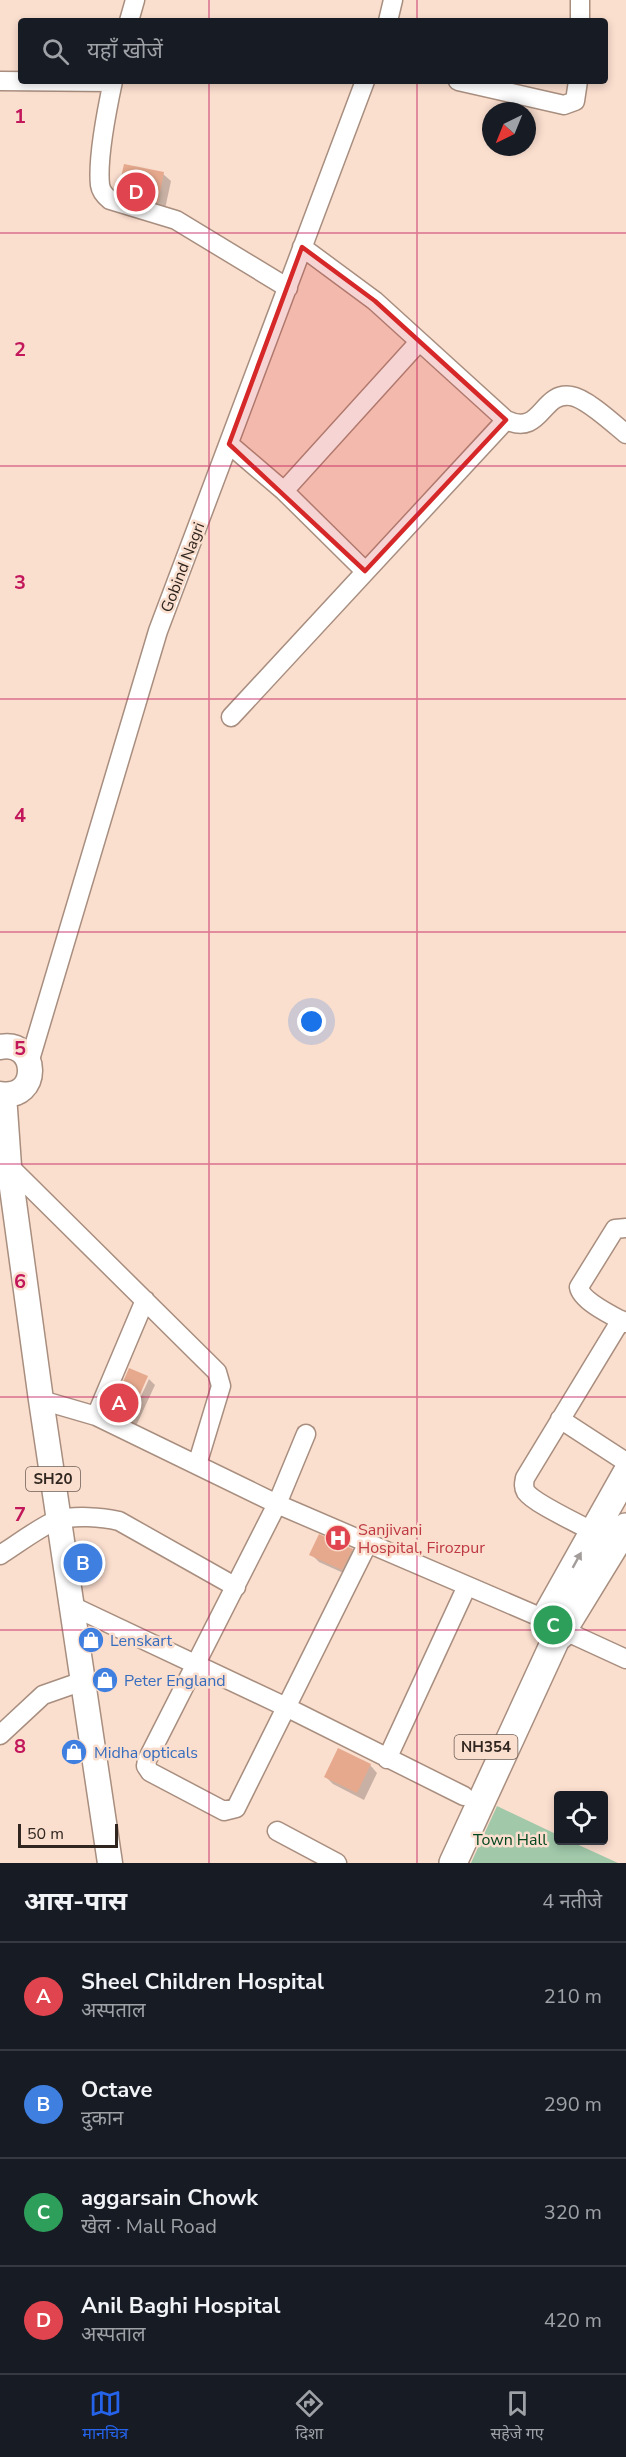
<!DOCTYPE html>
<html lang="hi">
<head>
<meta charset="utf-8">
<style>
	body { margin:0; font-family:"Nunito Sans","Noto Sans Devanagari",sans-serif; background:#20242c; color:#f1f3f6 }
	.controls { position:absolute; right:18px; bottom:18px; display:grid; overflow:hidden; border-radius:6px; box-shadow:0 3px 9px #0003 }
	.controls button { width:54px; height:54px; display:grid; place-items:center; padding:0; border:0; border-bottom:2px solid #363941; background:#171b24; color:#f1f3f6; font:30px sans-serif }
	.compass { position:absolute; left:482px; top:102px; width:54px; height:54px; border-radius:50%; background:#171b24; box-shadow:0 3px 9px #0003; rotate:223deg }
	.scale { position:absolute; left:18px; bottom:15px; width:100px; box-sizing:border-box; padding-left:6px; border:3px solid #30261f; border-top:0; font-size:16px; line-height:21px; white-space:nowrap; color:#30261f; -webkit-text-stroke:4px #fadece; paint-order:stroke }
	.you { position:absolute; left:312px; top:1022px; width:21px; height:21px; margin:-15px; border:4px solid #fff; border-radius:50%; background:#1a73e8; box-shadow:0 0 0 9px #1a73e833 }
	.badge { display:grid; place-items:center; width:39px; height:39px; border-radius:50%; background:#2563eb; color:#fff; font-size:20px; font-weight:700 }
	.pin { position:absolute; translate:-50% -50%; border:3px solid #fff; box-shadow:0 2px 6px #0006 }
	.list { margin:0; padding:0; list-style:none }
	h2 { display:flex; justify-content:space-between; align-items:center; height:78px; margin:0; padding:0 24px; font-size:26px }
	h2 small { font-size:20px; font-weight:400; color:#9ea1a6 }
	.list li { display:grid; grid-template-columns:39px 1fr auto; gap:18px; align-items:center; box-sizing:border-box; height:108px; padding:0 24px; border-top:2px solid #363941 }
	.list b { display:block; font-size:22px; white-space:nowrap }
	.list p { margin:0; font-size:20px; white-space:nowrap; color:#9ea1a6 }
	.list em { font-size:20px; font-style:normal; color:#9ea1a6 }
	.icon { flex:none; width:33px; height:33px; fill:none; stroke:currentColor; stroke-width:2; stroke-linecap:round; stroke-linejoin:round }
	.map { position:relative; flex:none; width:626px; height:1863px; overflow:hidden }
	.search { position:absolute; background:#171b24; box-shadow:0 3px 9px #0003; left:18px; right:18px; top:18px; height:66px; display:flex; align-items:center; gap:15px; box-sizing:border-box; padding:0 21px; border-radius:6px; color:#9ea1a6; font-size:22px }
	.sheet { height:510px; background:#171b24 }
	nav { display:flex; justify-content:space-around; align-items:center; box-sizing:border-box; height:84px; border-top:2px solid #363941; background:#171b24; font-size:16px; color:#9ea1a6 }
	nav a { display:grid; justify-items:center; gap:3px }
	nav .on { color:#2563eb }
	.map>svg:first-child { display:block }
	.green { fill:#a0c8a9 }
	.shadow { fill:#0003 }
	.building { fill:#e6a98d }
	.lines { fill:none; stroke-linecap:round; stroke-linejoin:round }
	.minor-casing { stroke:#a88e7f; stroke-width:21 }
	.major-casing { stroke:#a88e7f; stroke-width:27 }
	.highway-casing { stroke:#a88e7f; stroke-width:30 }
	.minor { stroke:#fff; stroke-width:18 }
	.major { stroke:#fff; stroke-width:24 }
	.highway { stroke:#fff; stroke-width:27 }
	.oneway { fill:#a29d9a }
	.marked { fill:#d62828; fill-opacity:0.2; stroke:#d62828; stroke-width:4.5; stroke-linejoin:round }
	.grid { fill:none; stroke:#c2185b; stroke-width:1.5; stroke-opacity:0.55 }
	.labels { text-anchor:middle; stroke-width:5; stroke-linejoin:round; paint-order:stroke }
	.shield { fill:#fadece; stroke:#6d5d54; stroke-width:1.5 }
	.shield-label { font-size:15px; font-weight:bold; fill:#30261f }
	.street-label { font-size:16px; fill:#30261f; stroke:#fadece }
	.health-label { font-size:16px; fill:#be3a42; stroke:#fadece; text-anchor:start }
	.shop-label { font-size:16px; fill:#366cbe; stroke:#fadece; text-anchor:start }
	.park-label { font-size:16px; fill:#024620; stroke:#fadece }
	.grid-label { font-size:20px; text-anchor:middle; font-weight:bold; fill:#c2185b; stroke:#fadece; stroke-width:5; stroke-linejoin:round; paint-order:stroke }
</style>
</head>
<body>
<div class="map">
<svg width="626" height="1863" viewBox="0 0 626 1863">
	<rect width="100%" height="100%" fill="#fadece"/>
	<path class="green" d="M497 1806 558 1835V1840L570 1841 618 1863H471Z"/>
	<path class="shadow" d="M163 174 171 181 165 209 128 198 120 190Z
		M149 1379 155 1385 136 1426 129 1422Z
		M352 1550 359 1557 350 1576 319 1562 311 1554Z
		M370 1765 377 1773 364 1800 333 1784 326 1777Z"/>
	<path class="building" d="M124 164 164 172 158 203 118 191Z
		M129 1368 148 1376 129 1419 119 1415 121 1410 112 1408Z
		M319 1534 353 1549 342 1570 309 1555Z
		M338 1748 371 1764 357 1793 324 1777Z"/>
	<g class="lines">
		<g class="minor-casing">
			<path id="minor" d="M129 21 135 0
				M388 21 393 0
				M580 21V0
				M0 81 113 82
				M113 81C107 109 97 157 100 185 101 192 105 196 110 200L176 220 288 288
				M458 81 564 105 575 101 578 81
				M302 247 375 301 506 420C542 437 541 391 571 396 586 398 614 424 626 434
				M229 444 284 491 365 571
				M284 491 419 342
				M231 717 506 420
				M29 1063 158 631 365 81
				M9 1166 217 1372 221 1386 197 1465
				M626 1228 615 1229 579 1287C581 1301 613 1316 626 1323
				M41 1400 96 1416 277 1504 540 1617
				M96 1416 145 1300
				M560 1419 626 1462
				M306 1434 277 1504 147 1760 146 1766 150 1772 224 1811 236 1808 368 1543
				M593 1532C578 1523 535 1504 526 1492 523 1487 524 1483 525 1478L621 1320
				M0 1555C16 1545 41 1526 57 1520 74 1515 102 1517 119 1521L236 1587
				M72 1606 286 1707 464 1796
				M565 1631 626 1659
				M0 1735 43 1695 83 1681
				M387 1759 467 1586
				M277 1831 337 1863"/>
		</g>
		<g class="major-casing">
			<path id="major" d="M0 1047C39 1039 41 1101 0 1094
				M4 1095 9 1166 41 1400 110 1863"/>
		</g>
		<g class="highway-casing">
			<path id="highway" d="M549 1611 626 1474
				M453 1863 556 1639 565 1631 566 1625 626 1527"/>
		</g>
		<use href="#minor" class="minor"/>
		<use href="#major" class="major"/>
		<use href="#highway" class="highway"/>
	</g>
	<defs><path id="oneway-solid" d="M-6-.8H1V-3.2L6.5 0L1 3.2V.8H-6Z" transform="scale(1.5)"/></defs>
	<use class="oneway" href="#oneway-solid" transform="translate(577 1560) rotate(-61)"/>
	<path class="marked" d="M302 247 375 301 506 420 365 571 229 444Z"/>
	<path class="grid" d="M209 0V21M417 0V21M209 81V1863M417 81V1863M0 233H626M0 466H626M0 699H626M0 932H626M0 1164H626M0 1397H626M0 1630H626"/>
	<defs>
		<g id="hospital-disc" transform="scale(1.35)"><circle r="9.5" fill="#e0444e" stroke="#fadece"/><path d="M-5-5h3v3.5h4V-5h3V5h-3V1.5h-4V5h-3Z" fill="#fff"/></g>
		<g id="shop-disc" transform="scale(1.35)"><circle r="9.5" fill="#3f7fe0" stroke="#fadece"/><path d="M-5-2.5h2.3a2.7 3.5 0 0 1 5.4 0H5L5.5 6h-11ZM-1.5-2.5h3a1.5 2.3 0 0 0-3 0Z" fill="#fff"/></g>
	</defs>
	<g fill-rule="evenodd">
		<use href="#hospital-disc" x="338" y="1538"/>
		<use href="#shop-disc" x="91" y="1640"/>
		<use href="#shop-disc" x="105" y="1680"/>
		<use href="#shop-disc" x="74" y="1752"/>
	</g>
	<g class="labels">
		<g class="shield">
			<rect x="26" y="1467" width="54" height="24" rx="4.5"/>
			<rect x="454.5" y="1735" width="63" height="24" rx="4.5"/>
		</g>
		<g class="shield-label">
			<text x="53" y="1484">SH20</text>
			<text x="486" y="1752">NH354</text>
		</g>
		<g class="street-label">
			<text transform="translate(182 567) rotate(-69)" y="6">Gobind Nagri</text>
		</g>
		<g class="health-label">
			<text x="358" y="1535">Sanjivani<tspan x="358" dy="18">Hospital, Firozpur</tspan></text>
		</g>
		<g class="shop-label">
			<text x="110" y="1646">Lenskart</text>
			<text x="124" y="1686">Peter England</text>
			<text x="94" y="1758">Midha opticals</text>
		</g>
		<g class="park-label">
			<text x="510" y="1845">Town Hall</text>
		</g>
	</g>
	<g class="grid-label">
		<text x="20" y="123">1</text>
		<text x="20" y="356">2</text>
		<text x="20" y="589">3</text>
		<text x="20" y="822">4</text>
		<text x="20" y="1055">5</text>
		<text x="20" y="1288">6</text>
		<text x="20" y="1521">7</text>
		<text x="20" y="1753">8</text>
	</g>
</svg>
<div class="controls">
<button><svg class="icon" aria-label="locate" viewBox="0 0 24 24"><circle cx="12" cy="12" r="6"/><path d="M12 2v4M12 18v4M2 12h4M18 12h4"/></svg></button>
</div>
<svg class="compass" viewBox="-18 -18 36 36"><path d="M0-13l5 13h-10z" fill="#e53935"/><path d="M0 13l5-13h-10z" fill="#9ea1a6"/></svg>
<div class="scale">50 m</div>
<div class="you"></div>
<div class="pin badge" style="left:119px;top:1403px;background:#e0444e">A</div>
<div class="pin badge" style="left:83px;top:1563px;background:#3f7fe0">B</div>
<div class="pin badge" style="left:553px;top:1625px;background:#2e9e5b">C</div>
<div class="pin badge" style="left:136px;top:192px;background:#e0444e">D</div>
<div class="search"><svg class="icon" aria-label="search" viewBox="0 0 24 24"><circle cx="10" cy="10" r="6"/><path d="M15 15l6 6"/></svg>यहाँ खोजें</div>
</div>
<section class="sheet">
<h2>आस-पास<small>4 नतीजे</small></h2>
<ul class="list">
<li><span class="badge" style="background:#e0444e">A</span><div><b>Sheel Children Hospital</b><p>अस्पताल</p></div><em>210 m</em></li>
<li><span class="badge" style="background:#3f7fe0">B</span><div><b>Octave</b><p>दुकान</p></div><em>290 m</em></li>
<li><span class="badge" style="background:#2e9e5b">C</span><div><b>aggarsain Chowk</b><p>खेल · Mall Road</p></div><em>320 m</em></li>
<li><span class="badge" style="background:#e0444e">D</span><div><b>Anil Baghi Hospital</b><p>अस्पताल</p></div><em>420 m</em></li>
</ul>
</section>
<nav>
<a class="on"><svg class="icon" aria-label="map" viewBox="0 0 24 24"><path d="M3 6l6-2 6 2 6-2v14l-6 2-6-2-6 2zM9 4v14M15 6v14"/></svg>मानचित्र</a>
<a><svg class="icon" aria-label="directions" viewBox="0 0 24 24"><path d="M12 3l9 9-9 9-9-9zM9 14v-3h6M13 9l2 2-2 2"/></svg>दिशा</a>
<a><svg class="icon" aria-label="saved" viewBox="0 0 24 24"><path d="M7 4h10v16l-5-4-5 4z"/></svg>सहेजे गए</a>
</nav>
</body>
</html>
